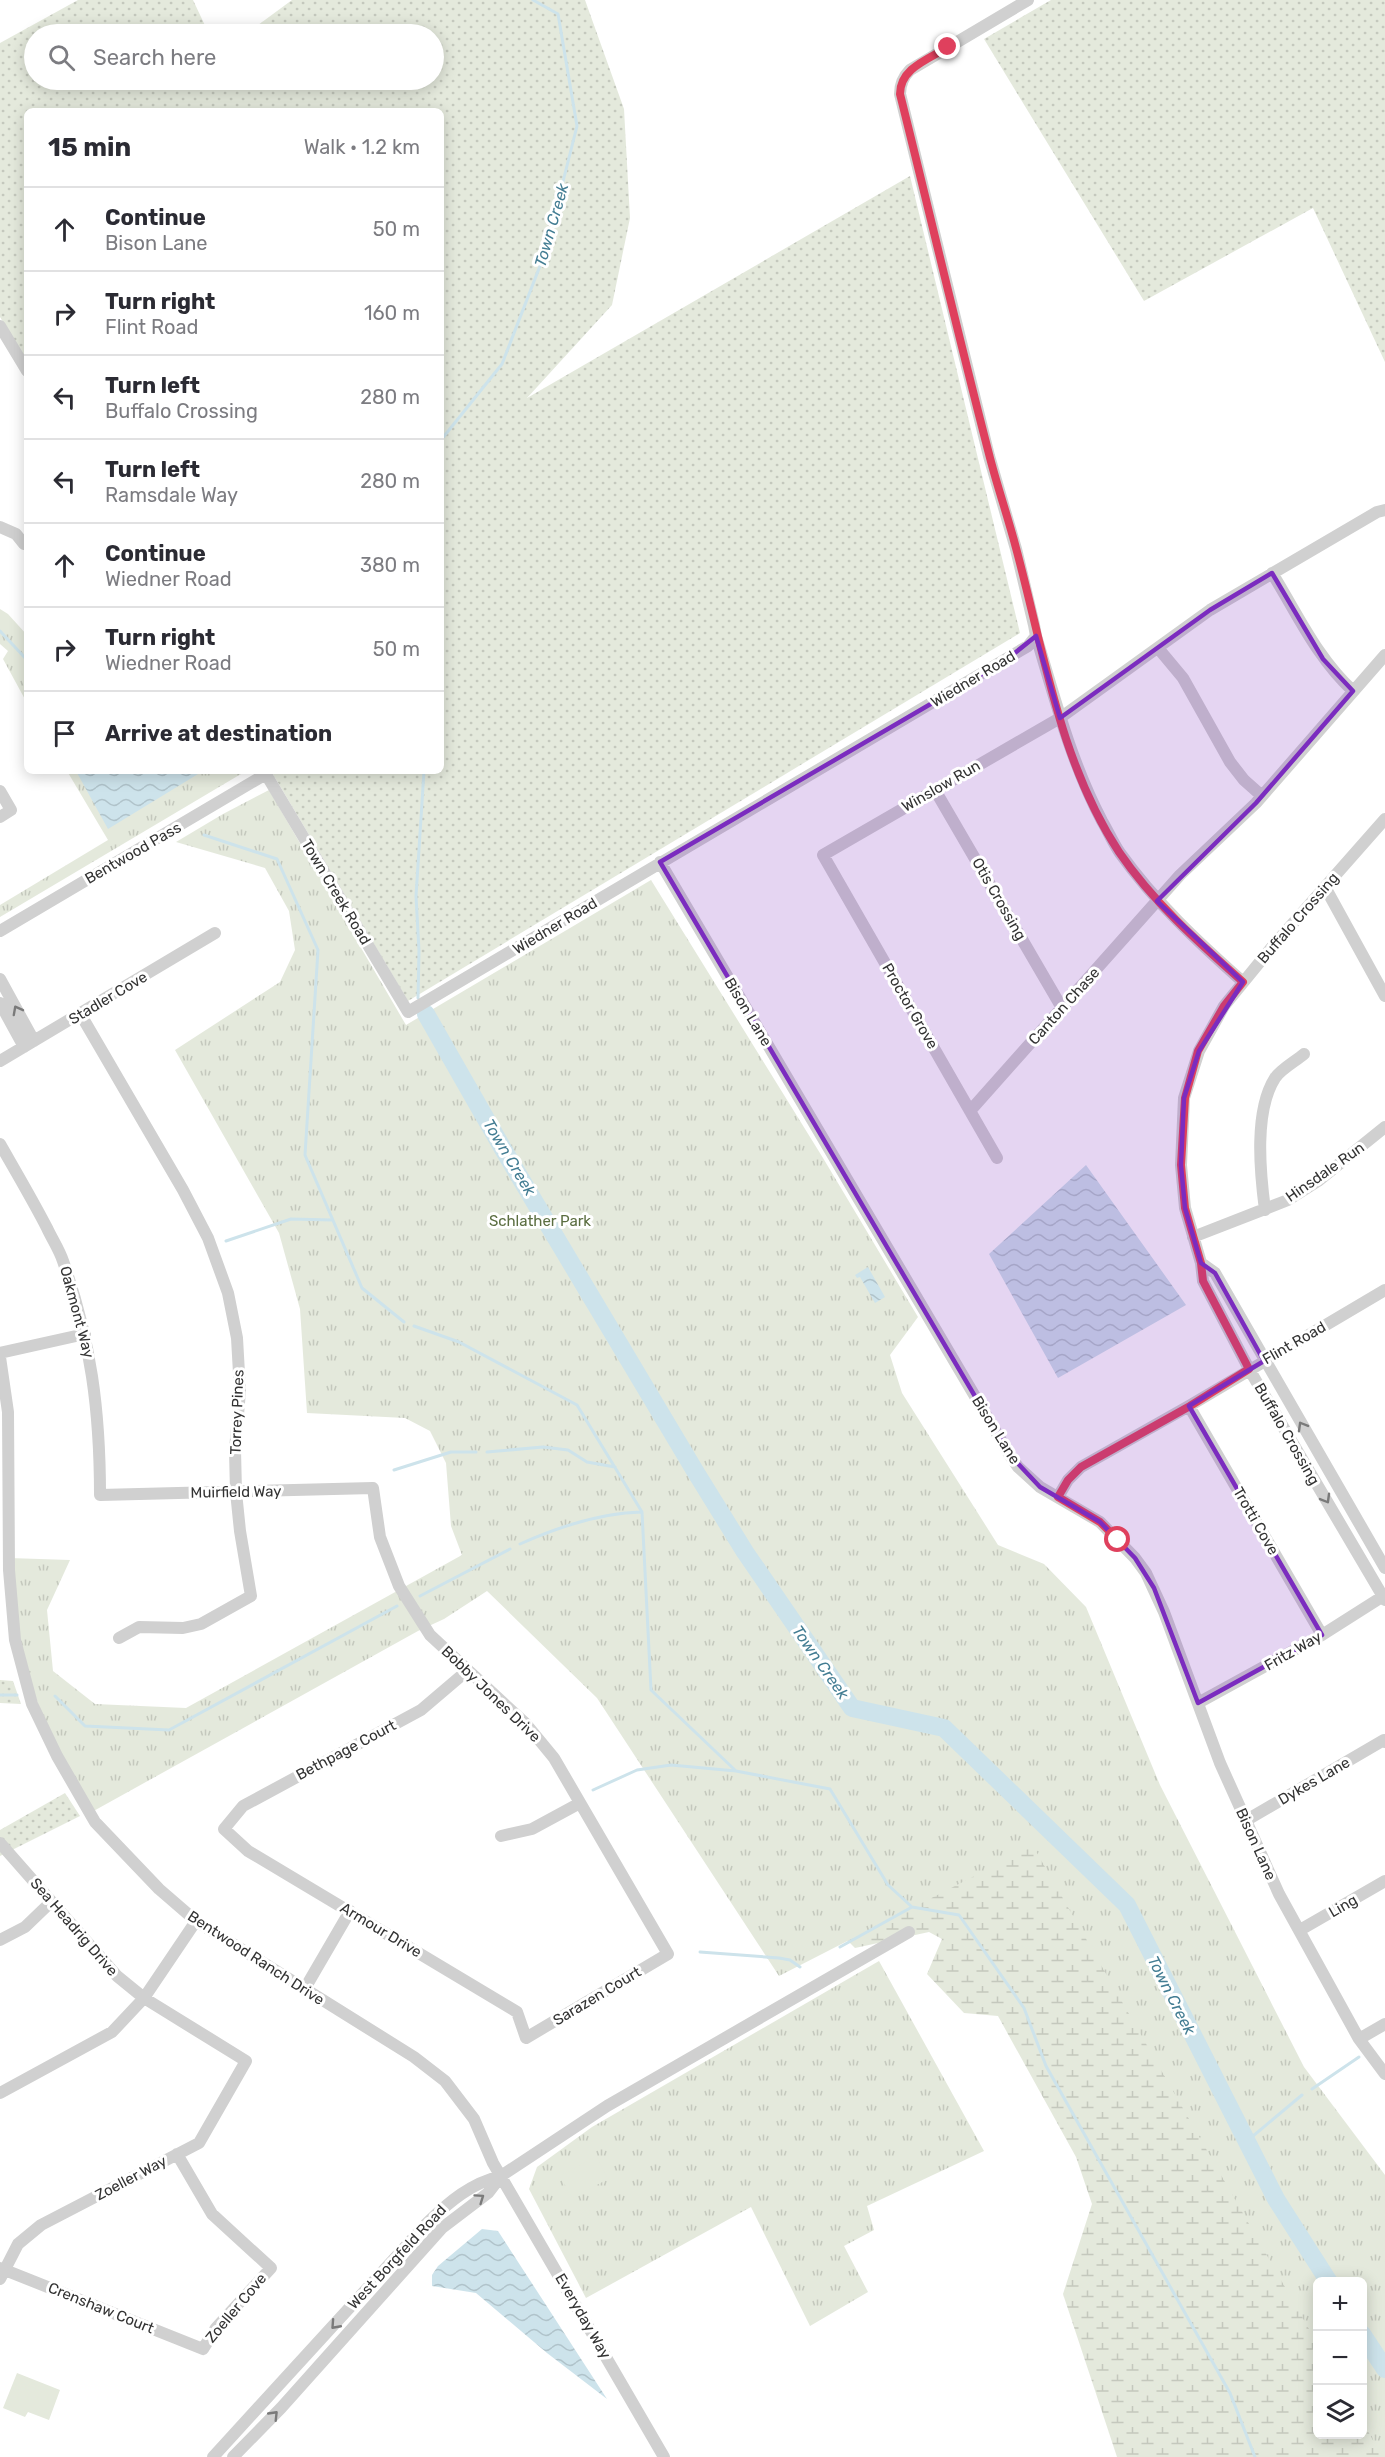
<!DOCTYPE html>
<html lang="en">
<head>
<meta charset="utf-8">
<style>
	body { margin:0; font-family:Rubik,sans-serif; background:#f7f7f7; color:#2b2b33 }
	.controls { position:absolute; right:18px; bottom:18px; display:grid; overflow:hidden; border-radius:9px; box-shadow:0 3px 15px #0003 }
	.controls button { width:54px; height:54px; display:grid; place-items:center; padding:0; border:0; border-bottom:2px solid #e1e1e2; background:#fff; color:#2b2b33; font:30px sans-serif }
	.stop { position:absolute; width:18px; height:18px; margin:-14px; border:4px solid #df405d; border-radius:50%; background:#fff }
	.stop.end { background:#df405d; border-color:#fff; box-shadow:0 2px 6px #0008 }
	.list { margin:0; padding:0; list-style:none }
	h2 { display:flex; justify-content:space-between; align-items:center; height:78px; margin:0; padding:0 24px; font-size:26px }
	h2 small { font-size:20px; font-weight:400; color:#7c7c81 }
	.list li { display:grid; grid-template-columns:39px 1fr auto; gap:18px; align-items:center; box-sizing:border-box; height:84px; padding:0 24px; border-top:2px solid #e1e1e2 }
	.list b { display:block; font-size:22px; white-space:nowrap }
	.list p { margin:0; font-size:20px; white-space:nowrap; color:#7c7c81 }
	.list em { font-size:20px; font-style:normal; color:#7c7c81 }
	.icon { flex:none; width:33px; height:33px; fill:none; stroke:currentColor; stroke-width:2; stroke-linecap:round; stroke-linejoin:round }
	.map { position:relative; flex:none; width:1385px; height:2457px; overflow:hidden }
	.search { position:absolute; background:#fff; box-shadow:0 3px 15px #0003; left:24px; top:24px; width:420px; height:66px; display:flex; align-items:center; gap:15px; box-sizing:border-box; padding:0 21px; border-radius:33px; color:#7c7c81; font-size:22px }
	.panel { position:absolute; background:#fff; box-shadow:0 3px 15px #0003; left:24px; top:108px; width:420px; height:666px; border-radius:9px }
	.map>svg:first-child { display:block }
	.grass { fill:url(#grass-dots) }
	.wetland { fill:url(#wetland-marsh) }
	.park { fill:url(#park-tufts) }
	.pitch { fill:#e4e9dc }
	.water { fill:url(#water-waves) }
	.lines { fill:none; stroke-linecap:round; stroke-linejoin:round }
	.stream { stroke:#cde3eb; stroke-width:3 }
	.river { stroke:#cde3eb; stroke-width:18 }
	.minor { stroke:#d0d0d0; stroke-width:12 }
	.oneway { stroke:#7a7a7a }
	.route { stroke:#df405d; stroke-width:8 }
	.marked { fill:#7b2cbf; fill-opacity:0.2; stroke:#7b2cbf; stroke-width:4.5; stroke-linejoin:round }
	.labels { text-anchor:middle; stroke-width:6; stroke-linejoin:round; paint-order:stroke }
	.street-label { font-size:15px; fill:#333; stroke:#fff }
	.park-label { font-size:15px; fill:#5b6e41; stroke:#fff }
	.water-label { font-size:16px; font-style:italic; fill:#437d93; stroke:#fff }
</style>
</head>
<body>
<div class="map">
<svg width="1385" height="2457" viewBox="0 0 1385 2457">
	<defs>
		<pattern id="grass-dots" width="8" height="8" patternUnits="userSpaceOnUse" patternTransform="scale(1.5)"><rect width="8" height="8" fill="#e4e9dc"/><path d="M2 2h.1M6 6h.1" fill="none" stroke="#c4c8bd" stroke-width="1.8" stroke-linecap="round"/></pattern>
		<pattern id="wetland-marsh" width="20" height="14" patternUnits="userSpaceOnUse" patternTransform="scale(1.5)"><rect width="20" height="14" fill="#e4e9dc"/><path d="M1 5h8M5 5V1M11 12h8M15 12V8" fill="none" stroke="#c4c8bd"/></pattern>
		<pattern id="park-tufts" width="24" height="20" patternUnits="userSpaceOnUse" patternTransform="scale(1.5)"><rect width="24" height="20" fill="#e4e9dc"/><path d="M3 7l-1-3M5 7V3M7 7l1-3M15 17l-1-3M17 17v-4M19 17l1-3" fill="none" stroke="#c4c8bd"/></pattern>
		<pattern id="water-waves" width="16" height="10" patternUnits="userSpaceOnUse" patternTransform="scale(1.5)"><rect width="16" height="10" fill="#cde3eb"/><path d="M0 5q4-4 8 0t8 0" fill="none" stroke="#b0c3ca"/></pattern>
	</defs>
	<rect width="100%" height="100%" fill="#fff"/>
	<path class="grass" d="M78 0H193L209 34H34V80H434V34H246L292 0H585L624 109 630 218 612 305 527 398 910 176 1020 633 408 1001 271 771H441V111H27V362L0 317V43Z
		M1051 0H1385V362L1313 208 1144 301 984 39Z
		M0 1680 13 1681 21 1704 0 1703Z
		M65 1793 80 1816 0 1856V1830Z"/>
	<path class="wetland" d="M577 1197 1362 2282H1318V2434H1362V2282L1385 2457H1117L1063 2294 1092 2204 1076 2157 998 2016 964 2013 927 1974 942 1939 929 1932 855 1948 838 1931Z"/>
	<path class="park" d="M0 609 8 614 27 635V703L3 659 8 651 0 644Z
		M67 771H246L0 917V905L108 840Z
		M269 790 406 1025 651 880 823 1158 918 1317 890 1355 902 1393 998 1545 1044 1564 1086 1607 1160 1785 1304 2067 1385 2175V2457H1382L1363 2422 1362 2282H1318L1317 2343 1033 1846 779 1976 597 1698 487 1591 444 1619 418 1631 90 1813 57 1756 15 1640 9 1558 70 1560 47 1610 53 1671 95 1704 186 1708 462 1555 451 1526 446 1463 430 1431 405 1418 307 1413 300 1309 279 1233 175 1050 280 982 295 950 289 911 265 868 176 842 223 814Z
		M879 1961 984 2151 867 2206 874 2230 844 2246 868 2292 810 2326 751 2207 586 2298 529 2189 537 2167 592 2127Z"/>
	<path class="pitch" d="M596 2156 608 2179 572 2198 560 2176Z
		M17 2373 60 2390 49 2420 28 2412 25 2417 3 2408Z"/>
	<path class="water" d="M76 771H203L108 829Z
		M1086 1165 1186 1305 1058 1378 989 1254Z
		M868 1267 885 1297 875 1303 860 1277 857 1278 855 1275Z
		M482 2229 498 2231 607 2399 547 2353 476 2293 432 2286V2275L438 2266Z"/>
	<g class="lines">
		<path class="stream" d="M441 440 502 364 545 253 577 126 558 14 533 0
			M0 631 27 660
			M204 835 277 859 318 950 305 1155 362 1288 404 1322
			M418 998 419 951 416 896 424 771
			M226 1241 291 1219 332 1220
			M414 1326 459 1342 577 1405 642 1512 651 1690 736 1771 830 1789 888 1885 912 1907 959 1915 1024 2008 1046 2066 1230 2393 1255 2457
			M487 1452 543 1447 568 1450 587 1462 615 1467
			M394 1470 451 1452H476
			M520 1544C558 1527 599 1513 642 1512
			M420 1596 510 1549
			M0 1695H17
			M55 1696 85 1726 169 1730 397 1606
			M593 1790 637 1770 671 1765 736 1771
			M840 1947 912 1907
			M700 1952 779 1958 790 1960 800 1967
			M1312 2089 1359 2057
			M1247 2141 1302 2095"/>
		<path class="river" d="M426 1014 503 1149 695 1471 745 1552 852 1708 944 1728 1127 1905 1276 2199 1329 2282
			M1362 2334 1385 2369"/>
		<path class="minor" d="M0 326 27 371
			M0 527 16 534 24 544
			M1272 573C1298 615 1317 658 1353 691
			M1036 636C1055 699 1071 762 1102 821 1108 831 1113 843 1120 853 1155 902 1198 942 1243 982
			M1158 648 1183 678 1230 762 1244 780 1262 796
			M264 771 408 1012 1028 646 1036 636 1034 625 1016 549 989 456 900 94C900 84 903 77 910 70L1028 0
			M935 790 1062 1008
			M0 791 11 810 0 817
			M1385 819 1272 947 1224 1006 1199 1051 1184 1098 1181 1165 1185 1208 1201 1263 1203 1281 1249 1369 1385 1600
			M660 862 1009 1454 1018 1467 1040 1487 1100 1522 1135 1558 1146 1573 1164 1612 1220 1763 1279 1894 1359 2039 1385 2074
			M1325 887 1385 996
			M0 931 266 774
			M0 979 34 1041
			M0 1003 24 1047
			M81 1015 183 1190 208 1238 228 1293 237 1338 240 1391 235 1450 236 1492 240 1531 251 1596 201 1624 183 1628 139 1627 119 1638
			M0 1061 215 933
			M970 1111 1180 875 1256 803 1385 655
			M0 1144C16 1172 32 1199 47 1228 52 1239 59 1249 63 1261 91 1341 100 1411 100 1495L373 1488 380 1537 399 1586 430 1635 526 1724 554 1758 668 1954 526 2038 517 2012 248 1851 224 1829 243 1806 421 1710 468 1670
			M997 1158 823 855 1060 718 1210 610 1377 512 1385 510
			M1265 1210C1260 1172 1254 1111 1275 1078 1281 1069 1296 1061 1304 1054
			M1193 1237 1288 1200 1318 1181 1385 1127
			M1201 1263 1215 1273 1385 1568
			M0 1353 85 1334
			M0 1357 8 1412 9 1570 15 1640 32 1704 57 1756 95 1822 159 1889 196 1921 414 2057 445 2081 474 2119 493 2163 664 2457
			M1189 1406 1322 1635
			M1058 1497 1068 1480 1081 1467 1189 1406 1385 1290
			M1198 1703 1322 1635 1385 1595
			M1245 1821 1384 1740 1385 1742
			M501 1836 532 1829 580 1803
			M0 1843 117 1976 144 1998 246 2061 199 2143 41 2225 18 2244 0 2279
			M1300 1930 1385 1881
			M0 1940 25 1927 51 1902
			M304 1990 350 1911
			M1359 2039 1385 2024
			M0 2093 112 2032 144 1998 196 1921
			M0 2268 203 2349 216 2328 271 2268 212 2214 177 2154
			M213 2457 427 2223C449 2202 471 2183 501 2176
			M233 2457 281 2408 442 2228 488 2193 501 2176 607 2106 909 1932"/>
	</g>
	<defs><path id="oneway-chevron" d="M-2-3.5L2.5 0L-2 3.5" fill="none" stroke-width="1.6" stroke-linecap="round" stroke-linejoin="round" transform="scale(1.5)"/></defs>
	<g class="oneway">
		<use href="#oneway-chevron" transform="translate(17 1010) rotate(-118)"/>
		<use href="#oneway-chevron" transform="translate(1302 1426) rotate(-120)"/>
		<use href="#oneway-chevron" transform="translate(1326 1499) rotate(60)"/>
		<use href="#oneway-chevron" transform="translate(480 2198) rotate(-35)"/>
		<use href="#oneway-chevron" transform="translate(335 2325) rotate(132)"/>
		<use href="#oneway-chevron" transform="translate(274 2415) rotate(-46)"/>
	</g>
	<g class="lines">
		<path class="route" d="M948 47C929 59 900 68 900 94 930 214 958 335 989 454 997 486 1008 517 1016 548 1044 651 1059 761 1119 852 1153 902 1198 942 1243 982L1224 1006 1198 1051 1185 1098 1181 1165 1185 1208 1201 1263 1203 1281 1249 1369 1190 1406 1081 1467 1068 1480 1058 1497 1100 1522 1118 1540"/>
	</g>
	<path class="marked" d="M1272 573 1323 659 1353 691 1256 803 1157 901 1243 982 1199 1051 1184 1098 1181 1165 1185 1208 1201 1263 1215 1273 1264 1361 1189 1406 1322 1635 1198 1703 1154 1588 1135 1558 1100 1522 1040 1487 1009 1454 660 862 1006 660 1036 636 1060 718 1210 610Z"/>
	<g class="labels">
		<g class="street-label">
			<text transform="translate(973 679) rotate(-31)" y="5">Wiedner Road</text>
			<text transform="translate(941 786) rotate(-30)" y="5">Winslow Run</text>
			<text transform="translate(133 853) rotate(-30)" y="5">Bentwood Pass</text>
			<text transform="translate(336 892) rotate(59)" y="5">Town Creek Road</text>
			<text transform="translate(999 899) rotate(60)" y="5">Otis Crossing</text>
			<text transform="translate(1298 918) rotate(-49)" y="5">Buffalo Crossing</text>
			<text transform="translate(555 926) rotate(-31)" y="5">Wiedner Road</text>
			<text transform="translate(108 998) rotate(-31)" y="5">Stadler Cove</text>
			<text transform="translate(910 1006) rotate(60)" y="5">Proctor Grove</text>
			<text transform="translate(1064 1006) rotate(-48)" y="5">Canton Chase</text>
			<text transform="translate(748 1012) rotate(59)" y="5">Bison Lane</text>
			<text transform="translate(1325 1172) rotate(-35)" y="5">Hinsdale Run</text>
			<text transform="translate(77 1312) rotate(75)" y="5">Oakmont Way</text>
			<text transform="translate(1294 1343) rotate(-30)" y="5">Flint Road</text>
			<text transform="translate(237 1412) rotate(-88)" y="5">Torrey Pines</text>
			<text transform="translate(996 1430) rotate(58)" y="5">Bison Lane</text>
			<text transform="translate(1287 1434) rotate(60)" y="5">Buffalo Crossing</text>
			<text transform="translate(236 1492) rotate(-1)" y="5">Muirfield Way</text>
			<text transform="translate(1256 1521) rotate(60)" y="5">Trotti Cove</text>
			<text transform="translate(1293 1651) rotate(-30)" y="5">Fritz Way</text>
			<text transform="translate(491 1694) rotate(44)" y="5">Bobby Jones Drive</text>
			<text transform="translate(346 1750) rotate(-28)" y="5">Bethpage Court</text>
			<text transform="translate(1314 1781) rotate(-30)" y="5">Dykes Lane</text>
			<text transform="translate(1256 1844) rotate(66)" y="5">Bison Lane</text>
			<text transform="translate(1343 1906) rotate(-30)" y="5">Ling</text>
			<text transform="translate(74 1927) rotate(49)" y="5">Sea Headrig Drive</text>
			<text transform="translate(381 1930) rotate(31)" y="5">Armour Drive</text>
			<text transform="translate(256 1958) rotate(33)" y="5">Bentwood Ranch Drive</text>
			<text transform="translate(597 1996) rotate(-31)" y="5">Sarazen Court</text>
			<text transform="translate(131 2178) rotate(-28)" y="5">Zoeller Way</text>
			<text transform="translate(397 2257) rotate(-47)" y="5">West Borgfeld Road</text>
			<text transform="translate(101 2308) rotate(22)" y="5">Crenshaw Court</text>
			<text transform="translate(236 2308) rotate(-50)" y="5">Zoeller Cove</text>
			<text transform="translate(583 2316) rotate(60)" y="5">Everyday Way</text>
		</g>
		<g class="park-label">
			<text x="540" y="1226">Schlather Park</text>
		</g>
		<g class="water-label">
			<text transform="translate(551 225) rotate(-74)" y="6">Town Creek</text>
			<text transform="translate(510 1157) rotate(59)" y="6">Town Creek</text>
			<text transform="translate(821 1662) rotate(55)" y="6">Town Creek</text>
			<text transform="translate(1172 1995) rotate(63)" y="6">Town Creek</text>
		</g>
	</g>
</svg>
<div class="controls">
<button>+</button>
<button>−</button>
<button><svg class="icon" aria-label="layers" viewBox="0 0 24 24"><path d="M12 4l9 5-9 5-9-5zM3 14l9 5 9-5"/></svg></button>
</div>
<div class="stop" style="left:1118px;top:1540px"></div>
<div class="stop end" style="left:948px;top:47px"></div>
<div class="search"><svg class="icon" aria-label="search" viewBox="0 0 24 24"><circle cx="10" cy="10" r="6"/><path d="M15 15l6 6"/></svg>Search here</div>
<section class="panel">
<h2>15 min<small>Walk · 1.2 km</small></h2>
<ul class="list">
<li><svg class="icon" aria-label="ahead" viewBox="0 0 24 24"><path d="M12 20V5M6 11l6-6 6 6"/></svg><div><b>Continue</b><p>Bison Lane</p></div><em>50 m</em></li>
<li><svg class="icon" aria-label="right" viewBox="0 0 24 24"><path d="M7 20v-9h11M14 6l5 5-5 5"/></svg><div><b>Turn right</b><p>Flint Road</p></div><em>160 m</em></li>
<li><svg class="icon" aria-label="left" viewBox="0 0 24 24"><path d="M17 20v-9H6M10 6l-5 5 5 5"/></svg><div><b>Turn left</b><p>Buffalo Crossing</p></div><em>280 m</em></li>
<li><svg class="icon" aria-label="left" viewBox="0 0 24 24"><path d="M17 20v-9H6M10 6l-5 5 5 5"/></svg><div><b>Turn left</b><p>Ramsdale Way</p></div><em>280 m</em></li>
<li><svg class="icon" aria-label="ahead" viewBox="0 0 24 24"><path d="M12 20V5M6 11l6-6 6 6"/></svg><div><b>Continue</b><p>Wiedner Road</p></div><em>380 m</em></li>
<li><svg class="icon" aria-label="right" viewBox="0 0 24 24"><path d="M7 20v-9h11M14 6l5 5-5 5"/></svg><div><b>Turn right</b><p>Wiedner Road</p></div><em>50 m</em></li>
<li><svg class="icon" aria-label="arrive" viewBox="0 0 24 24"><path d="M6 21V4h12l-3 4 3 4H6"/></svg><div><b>Arrive at destination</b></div></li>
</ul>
</section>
</div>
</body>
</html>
